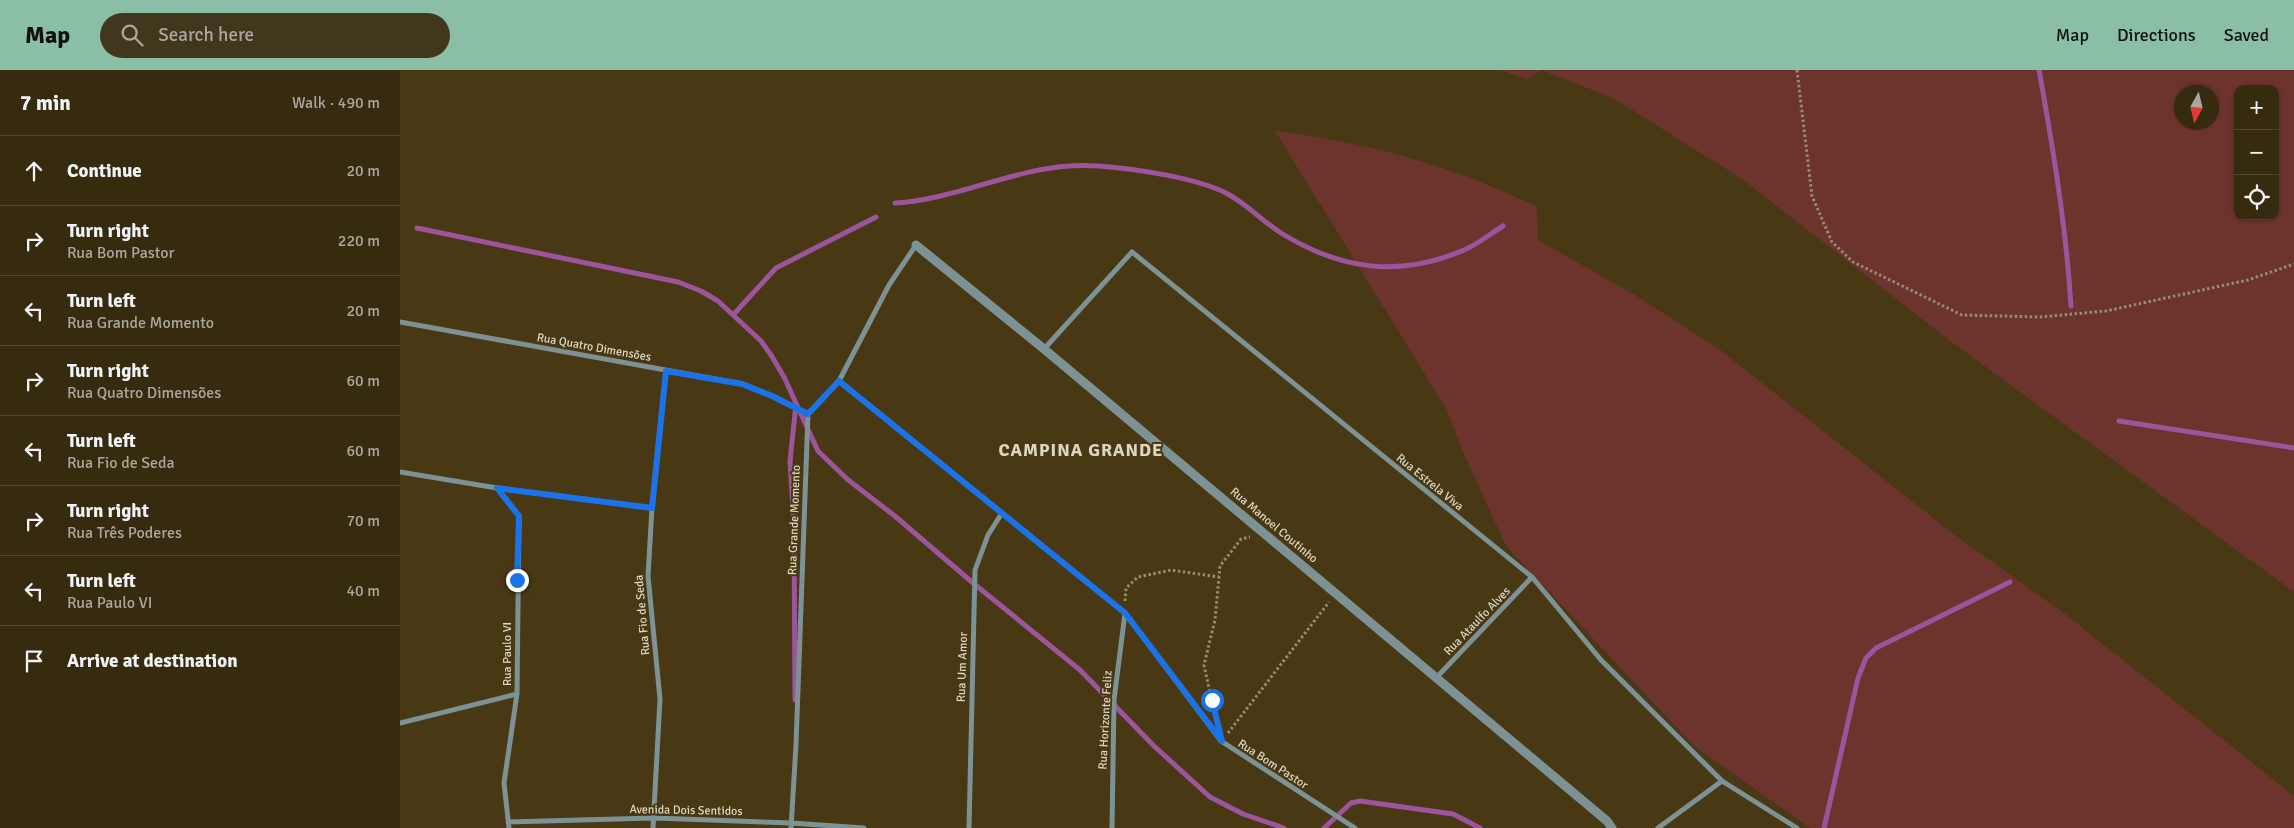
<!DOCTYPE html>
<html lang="en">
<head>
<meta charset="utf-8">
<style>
	body { margin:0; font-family:Signika,sans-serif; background:#41371d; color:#f1f3f6 }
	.controls { position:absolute; right:15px; top:15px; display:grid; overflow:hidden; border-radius:10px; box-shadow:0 1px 4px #0004 }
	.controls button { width:45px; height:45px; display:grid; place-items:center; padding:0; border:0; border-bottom:1px solid #50472f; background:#362b0f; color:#f1f3f6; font:25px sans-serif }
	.compass { position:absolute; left:1774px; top:15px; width:45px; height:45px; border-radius:50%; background:#362b0f; box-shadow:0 1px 4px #0004; rotate:188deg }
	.stop { position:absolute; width:15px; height:15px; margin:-11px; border:4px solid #1a73e8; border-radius:50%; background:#fff }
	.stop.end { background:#1a73e8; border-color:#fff; box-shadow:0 1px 5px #0008 }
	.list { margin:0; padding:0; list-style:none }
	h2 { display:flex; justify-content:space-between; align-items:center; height:65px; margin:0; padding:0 20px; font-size:21px }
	h2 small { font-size:16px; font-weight:400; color:#aaa79e }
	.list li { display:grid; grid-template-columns:32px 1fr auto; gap:15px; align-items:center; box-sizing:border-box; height:70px; padding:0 20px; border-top:1px solid #50472f }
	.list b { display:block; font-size:19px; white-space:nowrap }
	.list p { margin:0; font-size:16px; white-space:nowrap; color:#aaa79e }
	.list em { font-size:16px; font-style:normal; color:#aaa79e }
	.icon { flex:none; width:28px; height:28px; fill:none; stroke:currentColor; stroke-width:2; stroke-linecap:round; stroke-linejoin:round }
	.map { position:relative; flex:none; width:1894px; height:758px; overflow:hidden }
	header { display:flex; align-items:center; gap:30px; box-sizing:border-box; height:70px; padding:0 25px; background:#8abfa5; color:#111 }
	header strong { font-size:24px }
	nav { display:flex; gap:28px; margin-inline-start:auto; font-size:18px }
	.search { width:350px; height:45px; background:#41371d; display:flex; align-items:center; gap:12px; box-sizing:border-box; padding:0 18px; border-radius:28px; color:#aaa79e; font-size:19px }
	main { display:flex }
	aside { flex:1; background:#362b0f }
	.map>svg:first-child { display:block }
	.green { fill:#6d332d; fill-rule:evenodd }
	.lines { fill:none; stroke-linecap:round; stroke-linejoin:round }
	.stream { stroke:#9e539d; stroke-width:5 }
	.path { stroke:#978c70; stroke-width:3; stroke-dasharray:2.5 2.5; stroke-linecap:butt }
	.minor { stroke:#7c9295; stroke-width:5 }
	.tertiary { stroke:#7c9295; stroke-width:9 }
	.route { stroke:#1a73e8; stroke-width:6 }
	.labels { text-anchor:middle; stroke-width:4; stroke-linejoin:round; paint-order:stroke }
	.street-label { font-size:12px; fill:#ded6c2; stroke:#483914 }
	.district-label { font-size:18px; font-weight:bold; letter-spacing:1px; fill:#ded6c2; stroke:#483914 }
</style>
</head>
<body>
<header>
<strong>Map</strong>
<div class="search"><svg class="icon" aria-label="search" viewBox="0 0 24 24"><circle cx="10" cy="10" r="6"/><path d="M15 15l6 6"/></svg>Search here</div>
<nav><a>Map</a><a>Directions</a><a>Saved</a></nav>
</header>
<main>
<aside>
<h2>7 min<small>Walk · 490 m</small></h2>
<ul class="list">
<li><svg class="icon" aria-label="ahead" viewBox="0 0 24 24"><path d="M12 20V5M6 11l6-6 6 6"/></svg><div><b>Continue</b></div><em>20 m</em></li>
<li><svg class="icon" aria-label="right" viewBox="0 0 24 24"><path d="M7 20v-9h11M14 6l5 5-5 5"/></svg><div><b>Turn right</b><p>Rua Bom Pastor</p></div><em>220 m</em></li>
<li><svg class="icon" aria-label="left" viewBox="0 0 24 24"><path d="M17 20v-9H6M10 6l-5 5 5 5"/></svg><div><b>Turn left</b><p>Rua Grande Momento</p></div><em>20 m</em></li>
<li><svg class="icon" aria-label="right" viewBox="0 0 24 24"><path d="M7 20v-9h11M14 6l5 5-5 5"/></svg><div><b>Turn right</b><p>Rua Quatro Dimensões</p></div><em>60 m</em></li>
<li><svg class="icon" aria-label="left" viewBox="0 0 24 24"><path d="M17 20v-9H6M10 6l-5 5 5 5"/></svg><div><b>Turn left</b><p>Rua Fio de Seda</p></div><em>60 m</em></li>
<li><svg class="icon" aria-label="right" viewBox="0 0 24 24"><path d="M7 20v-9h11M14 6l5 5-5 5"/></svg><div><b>Turn right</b><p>Rua Três Poderes</p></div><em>70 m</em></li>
<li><svg class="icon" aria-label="left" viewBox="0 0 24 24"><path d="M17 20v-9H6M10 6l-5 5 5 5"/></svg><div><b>Turn left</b><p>Rua Paulo VI</p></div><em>40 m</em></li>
<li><svg class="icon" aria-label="arrive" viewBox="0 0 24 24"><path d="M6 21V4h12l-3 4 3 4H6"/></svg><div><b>Arrive at destination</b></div></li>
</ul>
</aside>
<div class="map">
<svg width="1894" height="758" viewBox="0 0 1894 758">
	<rect width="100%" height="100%" fill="#483914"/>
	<path class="green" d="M1100 0H1140L1127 9Z
		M1142 0H1894V522L1553 273 1342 109 1213 28ZM1838 19H1875V146H1838ZM1812 22V52H1782V22Z
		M875 61C968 72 1053 96 1137 137L1138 170 1235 225 1319 279 1556 466 1665 544 1894 726V758H1410L1294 676 1106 476 1059 373 1047 340Z"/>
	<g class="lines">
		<path class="stream" d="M1639 0C1653 78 1666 156 1671 236
			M495 133C564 129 627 90 698 96 735 99 794 107 826 123 847 134 862 151 881 163 941 200 999 208 1064 180 1078 174 1090 164 1103 156
			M17 158 278 212 301 221 318 231 361 271 371 285 384 307 418 381 447 409 496 447 573 513 680 600 754 676 810 727 843 744 884 758
			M333 245 376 198 476 147
			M1719 351 1894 378
			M395 630 394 454 390 391 396 334
			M924 758 951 733 960 731 1053 744 1080 758
			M1424 758 1458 608 1466 588 1476 578 1610 512"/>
		<path class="path" d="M1397 0 1412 126 1432 172 1453 192 1562 245 1640 247 1706 241 1848 210 1894 194
			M725 531 726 518 738 507 771 500 819 507
			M815 646 804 595 815 550 820 496 841 469 850 467
			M828 663 929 532"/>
		<path class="minor" d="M0 252 343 314 372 326 408 344
			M644 279 732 182 1132 507 1201 590 1322 711 1397 758
			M439 311 725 543 821 671 955 758
			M0 402 97 418 252 438
			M97 418 119 446 117 624 104 713 109 758
			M1036 608 1132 507
			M0 653 117 624
			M108 752 254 748 391 753 464 758
			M253 758 260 629 248 506 252 438 266 301
			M391 758 396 675 408 344 439 311 489 215 516 175
			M569 758 575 500 588 465 602 443
			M712 758 714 630 725 543
			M1258 758 1322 711"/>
		<path class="tertiary" d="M516 175 644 279 1207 751 1212 758"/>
	</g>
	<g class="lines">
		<path class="route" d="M117 510 119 446 97 418 252 438 266 301 342 314 372 326 408 344 439 311 725 543 822 671 812 630"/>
	</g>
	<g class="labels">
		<g class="street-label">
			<text transform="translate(194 277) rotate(10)" y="4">Rua Quatro Dimensões</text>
			<text transform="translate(1030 412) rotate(39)" y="4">Rua Estrela Viva</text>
			<text transform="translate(394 450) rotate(-88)" y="4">Rua Grande Momento</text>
			<text transform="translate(874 455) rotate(40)" y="4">Rua Manoel Coutinho</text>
			<text transform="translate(242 545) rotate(-95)" y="4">Rua Fio de Seda</text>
			<text transform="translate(1077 551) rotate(-46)" y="4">Rua Ataulfo Alves</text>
			<text transform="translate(107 584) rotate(-90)" y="4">Rua Paulo VI</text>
			<text transform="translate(562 597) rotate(-88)" y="4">Rua Um Amor</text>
			<text transform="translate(705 650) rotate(-87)" y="4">Rua Horizonte Feliz</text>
			<text transform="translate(873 694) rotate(33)" y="4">Rua Bom Pastor</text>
			<text transform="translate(286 740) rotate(1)" y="4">Avenida Dois Sentidos</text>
		</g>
		<g class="district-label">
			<text x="681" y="386">CAMPINA GRANDE</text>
		</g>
	</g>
</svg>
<div class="controls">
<button>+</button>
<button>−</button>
<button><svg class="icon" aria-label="locate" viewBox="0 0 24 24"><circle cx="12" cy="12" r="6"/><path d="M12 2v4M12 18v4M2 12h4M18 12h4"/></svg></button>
</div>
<svg class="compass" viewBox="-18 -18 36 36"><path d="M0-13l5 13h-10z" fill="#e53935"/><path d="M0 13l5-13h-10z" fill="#aaa79e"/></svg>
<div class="stop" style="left:812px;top:630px"></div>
<div class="stop end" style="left:117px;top:510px"></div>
</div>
</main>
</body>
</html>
